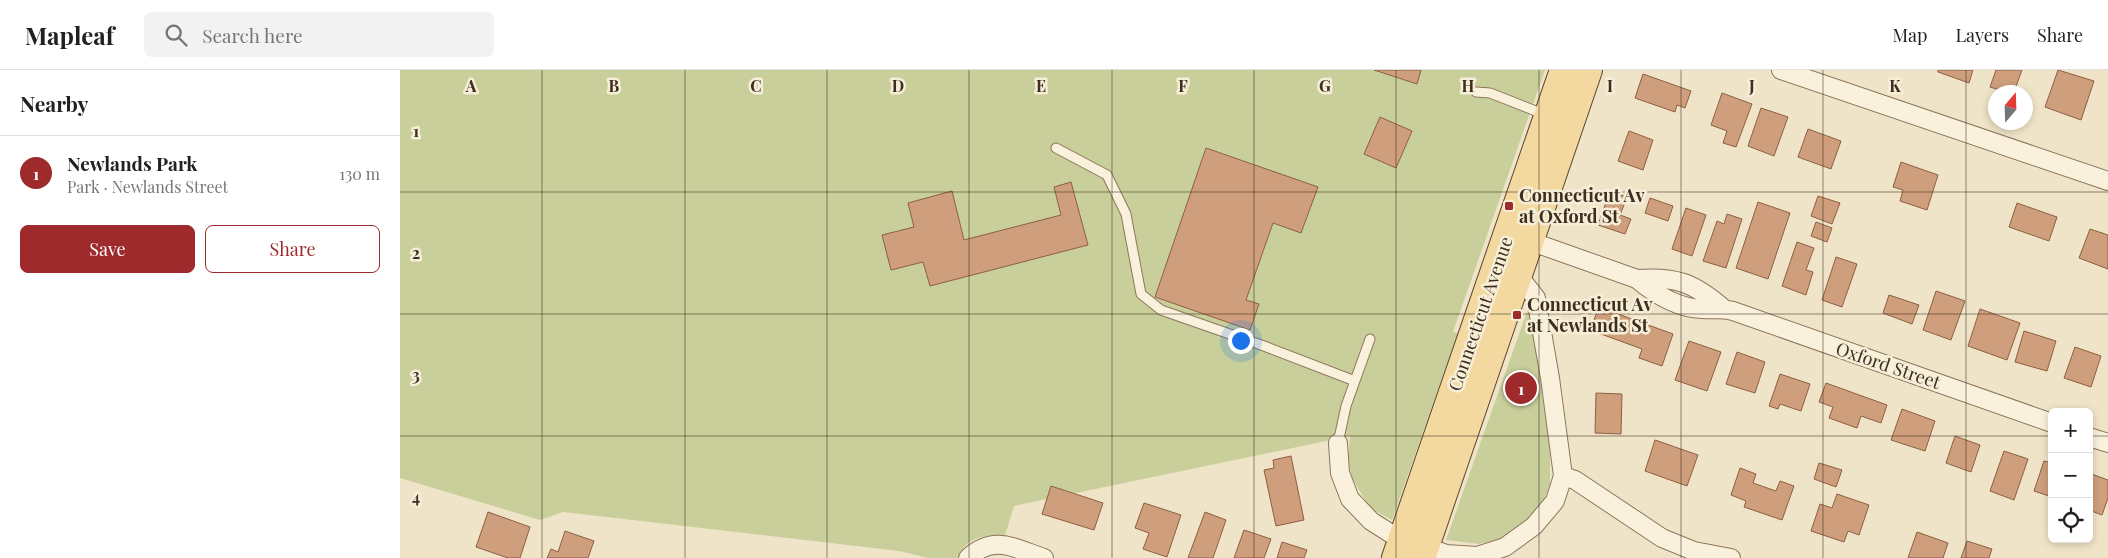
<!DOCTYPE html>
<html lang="en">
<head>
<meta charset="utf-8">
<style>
	body { margin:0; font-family:"Playfair Display",serif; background:#f2f2f2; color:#202124 }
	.controls { position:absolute; right:15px; bottom:15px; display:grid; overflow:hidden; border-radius:8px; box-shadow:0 2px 8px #0003 }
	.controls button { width:45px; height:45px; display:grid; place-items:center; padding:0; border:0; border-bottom:1px solid #e0e0e0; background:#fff; color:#202124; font:25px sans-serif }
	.compass { position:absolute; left:1588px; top:15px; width:45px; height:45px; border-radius:50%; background:#fff; box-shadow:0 2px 8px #0003; rotate:19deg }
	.you { position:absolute; left:840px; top:270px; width:18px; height:18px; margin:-12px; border:4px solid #fff; border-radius:50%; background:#1a73e8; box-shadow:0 0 0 8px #1a73e833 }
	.badge { display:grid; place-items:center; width:32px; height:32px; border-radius:50%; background:#9e2a2b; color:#fff; font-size:16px; font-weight:700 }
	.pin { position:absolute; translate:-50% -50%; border:2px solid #fff; box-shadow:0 1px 5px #0006 }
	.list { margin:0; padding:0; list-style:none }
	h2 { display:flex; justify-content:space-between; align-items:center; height:65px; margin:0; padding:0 20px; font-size:21px }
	h2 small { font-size:16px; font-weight:400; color:#757577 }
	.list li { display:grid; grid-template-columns:32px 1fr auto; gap:15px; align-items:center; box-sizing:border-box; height:75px; padding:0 20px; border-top:1px solid #e0e0e0 }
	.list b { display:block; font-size:19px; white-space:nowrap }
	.list p { margin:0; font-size:16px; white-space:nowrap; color:#757577 }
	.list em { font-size:16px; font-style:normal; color:#757577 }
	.actions { display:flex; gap:10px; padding:15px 20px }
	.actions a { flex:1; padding:11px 0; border:1px solid #9e2a2b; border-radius:8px; text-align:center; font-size:18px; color:#9e2a2b }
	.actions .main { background:#9e2a2b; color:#fff }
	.icon { flex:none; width:28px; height:28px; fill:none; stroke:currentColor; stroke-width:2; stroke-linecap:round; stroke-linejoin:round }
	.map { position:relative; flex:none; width:1708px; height:488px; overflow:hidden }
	header { display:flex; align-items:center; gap:30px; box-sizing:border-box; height:70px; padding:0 25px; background:#fff; border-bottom:1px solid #e0e0e0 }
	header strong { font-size:24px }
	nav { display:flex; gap:28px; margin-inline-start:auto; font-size:18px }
	.search { width:350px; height:45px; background:#f2f2f2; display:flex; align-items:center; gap:12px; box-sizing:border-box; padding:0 18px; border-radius:8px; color:#757577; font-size:19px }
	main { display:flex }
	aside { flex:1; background:#fff }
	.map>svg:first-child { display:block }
	.green { fill:#c9cf9b }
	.building { fill:#cf9f7d; stroke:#8d5f41 }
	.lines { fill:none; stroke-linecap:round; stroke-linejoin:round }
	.service-casing { stroke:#8d765c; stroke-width:11 }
	.minor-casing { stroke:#8d765c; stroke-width:20 }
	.primary-casing { stroke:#5b4430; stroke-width:30 }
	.service { stroke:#faf1dc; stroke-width:9 }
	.minor { stroke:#faf1dc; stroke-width:18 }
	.primary { stroke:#f3d9a0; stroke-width:28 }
	.grid { fill:none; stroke:#3d2e20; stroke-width:1; stroke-opacity:0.55 }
	.poi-dot { fill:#9e2a2b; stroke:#f7eed8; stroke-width:2 }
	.labels { text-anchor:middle; stroke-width:5; stroke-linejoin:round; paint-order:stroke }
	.poi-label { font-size:18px; font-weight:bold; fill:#3d2e20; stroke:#f7eed8; text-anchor:start }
	.street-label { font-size:18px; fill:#3d2e20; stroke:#f7eed8 }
	.grid-label { font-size:16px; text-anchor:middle; font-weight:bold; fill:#3d2e20; stroke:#f7eed8; stroke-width:5; stroke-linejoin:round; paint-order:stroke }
</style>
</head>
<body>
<header>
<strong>Mapleaf</strong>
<div class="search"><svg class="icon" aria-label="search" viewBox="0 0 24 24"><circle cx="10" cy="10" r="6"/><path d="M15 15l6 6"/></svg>Search here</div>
<nav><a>Map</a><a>Layers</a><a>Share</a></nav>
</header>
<main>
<aside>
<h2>Nearby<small></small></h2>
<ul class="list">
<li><span class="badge">1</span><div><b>Newlands Park</b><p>Park · Newlands Street</p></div><em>130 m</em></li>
</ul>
<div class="actions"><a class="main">Save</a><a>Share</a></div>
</aside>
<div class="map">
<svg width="1708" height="488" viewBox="0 0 1708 488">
	<rect width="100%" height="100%" fill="#f0e4c8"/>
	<path class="green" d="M0 0H1145L1053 262 1058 263 992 450 970 438 952 408 948 389 950 366 614 436 605 466C581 466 570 465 557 488H528L499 481 163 442 140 450 0 408Z
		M1129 236 1150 377V416L1139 439 1104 468 1079 474 1046 470Z"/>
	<path class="building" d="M974 0H1021L1017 14Z
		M1538 0H1573L1569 13 1538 2Z
		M1596 0H1622L1614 22H1606L1590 17Z
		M1658 0 1694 11 1681 50 1645 37Z
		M1243 4 1291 21 1285 38 1277 35 1275 42 1235 28Z
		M1322 23 1352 34 1336 77 1323 73 1327 61 1311 55Z
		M1361 38 1388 47 1374 86 1348 76Z
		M980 47 1012 61 996 98 964 84Z
		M1408 59 1441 71 1431 99 1398 87Z
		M1229 61 1253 70 1243 100 1218 91Z
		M806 78 918 117 901 163 873 153 846 230 859 234 850 260 755 227Z
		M1501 92 1538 105 1527 140 1500 131 1503 120 1493 117Z
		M671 112 688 175 530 216 523 192 491 200 482 165 514 157 508 133 552 121 564 170 661 145 654 117Z
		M1210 121 1227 127 1220 145 1231 149 1225 164 1198 155Z
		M1418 126 1440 133 1432 154 1411 146Z
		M1250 128 1273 136 1268 151 1245 143Z
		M1358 132 1390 143 1368 209 1336 198Z
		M1617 133 1657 147 1649 171 1609 157Z
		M1286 138 1306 145 1292 186 1272 179Z
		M1327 144 1342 149 1326 198 1303 191 1317 151 1324 154Z
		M1416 152 1432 158 1427 172 1411 166Z
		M1690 159 1708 165V199L1679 188Z
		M1397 172 1414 178 1406 200 1413 202 1406 225 1382 216Z
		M1436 187 1457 194 1442 237 1422 230Z
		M1536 221 1565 231 1551 270 1523 260Z
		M1489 225 1519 235 1512 254 1483 243Z
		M1199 237 1273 264 1262 296 1239 288 1242 279 1190 260Z
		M1580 239 1620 253 1607 290 1568 276Z
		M1624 261 1656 271 1647 301 1615 292Z
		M1289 271 1321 282 1307 321 1275 310Z
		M1675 277 1701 286 1691 317 1664 308Z
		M1337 282 1365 292 1355 323 1326 314Z
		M1380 304 1410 314 1401 341 1380 334 1378 339 1369 336Z
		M1426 313 1487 335 1481 353 1461 346 1457 358 1429 348 1433 337 1419 332Z
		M1196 323 1222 324 1221 364 1195 363Z
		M1502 339 1535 351 1525 381 1491 370Z
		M1555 366 1580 375 1571 402 1546 393Z
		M1255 370 1298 385 1287 416 1245 401Z
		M1604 381 1628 389 1614 430 1590 421Z
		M891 386 904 450 876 456 864 400 874 398 873 390Z
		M1644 391 1652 393V427L1634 421Z
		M1419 393 1442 400 1436 417 1414 409Z
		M1340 398 1356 404 1353 413 1376 421 1380 411 1394 416 1382 450 1344 437 1346 431 1331 425Z
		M1689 403 1708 410V428L1702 445 1689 440Z
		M651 416 703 433 694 460 642 444Z
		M1437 424 1469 435 1459 465 1448 461 1444 472 1411 461 1420 434 1432 438Z
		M744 433 781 445 767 487 743 479 749 463 735 458Z
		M88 442 130 457 120 488H108L76 477Z
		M805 442 826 450 813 488H788Z
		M844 460 871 469 864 488H834Z
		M165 461 194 471 188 488H147L151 479 158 482Z
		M1517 462 1548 473 1543 488H1508Z
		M1567 471 1592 479 1589 488H1561Z
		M882 472 907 480 904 488H877Z"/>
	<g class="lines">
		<g class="service-casing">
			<path id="service" d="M1076 22 1090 23 1146 45
				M656 78 707 105 726 144 741 224 761 240 864 276 955 311
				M938 373 946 336 970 269"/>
		</g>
		<g class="minor-casing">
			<path id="minor" d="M1381 0 1708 111
				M1121 168 1237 209C1256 225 1277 238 1302 239 1313 240 1322 238 1333 241L1652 353
				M1237 209C1276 206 1294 213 1323 238
				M1689 367 1708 373
				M938 373 940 403 950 429 971 451 993 465 1046 484 1077 486 1105 477 1134 456 1155 431 1163 406 1150 308 1136 228 1118 205
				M1163 406 1175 410 1262 468 1294 481 1331 488
				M568 488C594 464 614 478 644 488"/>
		</g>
		<g class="primary-casing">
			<path id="primary" d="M996 488 1164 0
				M1021 488 1188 0"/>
		</g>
		<use href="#service" class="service"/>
		<use href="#minor" class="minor"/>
		<use href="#primary" class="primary"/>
	</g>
	<path class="grid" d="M142 0V488M285 0V488M427 0V488M569 0V488M712 0V488M854 0V488M996 0V488M1139 0V488M1281 0V488M1423 0V488M1566 0V488M0 122H1708M0 244H1708M0 366H1652M1689 366H1708"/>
	<g class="poi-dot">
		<rect x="1104" y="131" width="10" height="10" rx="2.5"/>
		<rect x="1112" y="240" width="10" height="10" rx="2.5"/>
	</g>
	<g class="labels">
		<g class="poi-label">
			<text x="1119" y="132">Connecticut Av<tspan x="1119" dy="21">at Oxford St</tspan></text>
			<text x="1127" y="241">Connecticut Av<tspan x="1127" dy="21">at Newlands St</tspan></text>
		</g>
		<g class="street-label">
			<text transform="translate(1081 244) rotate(-71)" y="6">Connecticut Avenue</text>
			<text transform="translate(1488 296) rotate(19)" y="6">Oxford Street</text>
		</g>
	</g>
	<g class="grid-label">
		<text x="71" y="22">A</text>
		<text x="214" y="22">B</text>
		<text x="356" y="22">C</text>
		<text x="498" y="22">D</text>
		<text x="641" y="22">E</text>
		<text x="783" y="22">F</text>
		<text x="925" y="22">G</text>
		<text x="1068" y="22">H</text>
		<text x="1210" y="22">I</text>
		<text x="1352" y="22">J</text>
		<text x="1495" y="22">K</text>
		<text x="16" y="67">1</text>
		<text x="16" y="189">2</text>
		<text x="16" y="311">3</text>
		<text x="16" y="433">4</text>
	</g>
</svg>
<div class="controls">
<button>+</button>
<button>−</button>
<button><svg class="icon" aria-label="locate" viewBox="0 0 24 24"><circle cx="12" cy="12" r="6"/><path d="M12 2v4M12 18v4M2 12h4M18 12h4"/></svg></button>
</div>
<svg class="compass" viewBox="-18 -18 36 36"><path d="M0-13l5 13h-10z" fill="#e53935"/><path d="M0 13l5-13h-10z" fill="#757577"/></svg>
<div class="you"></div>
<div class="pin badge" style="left:1121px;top:318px">1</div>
</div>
</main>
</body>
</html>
